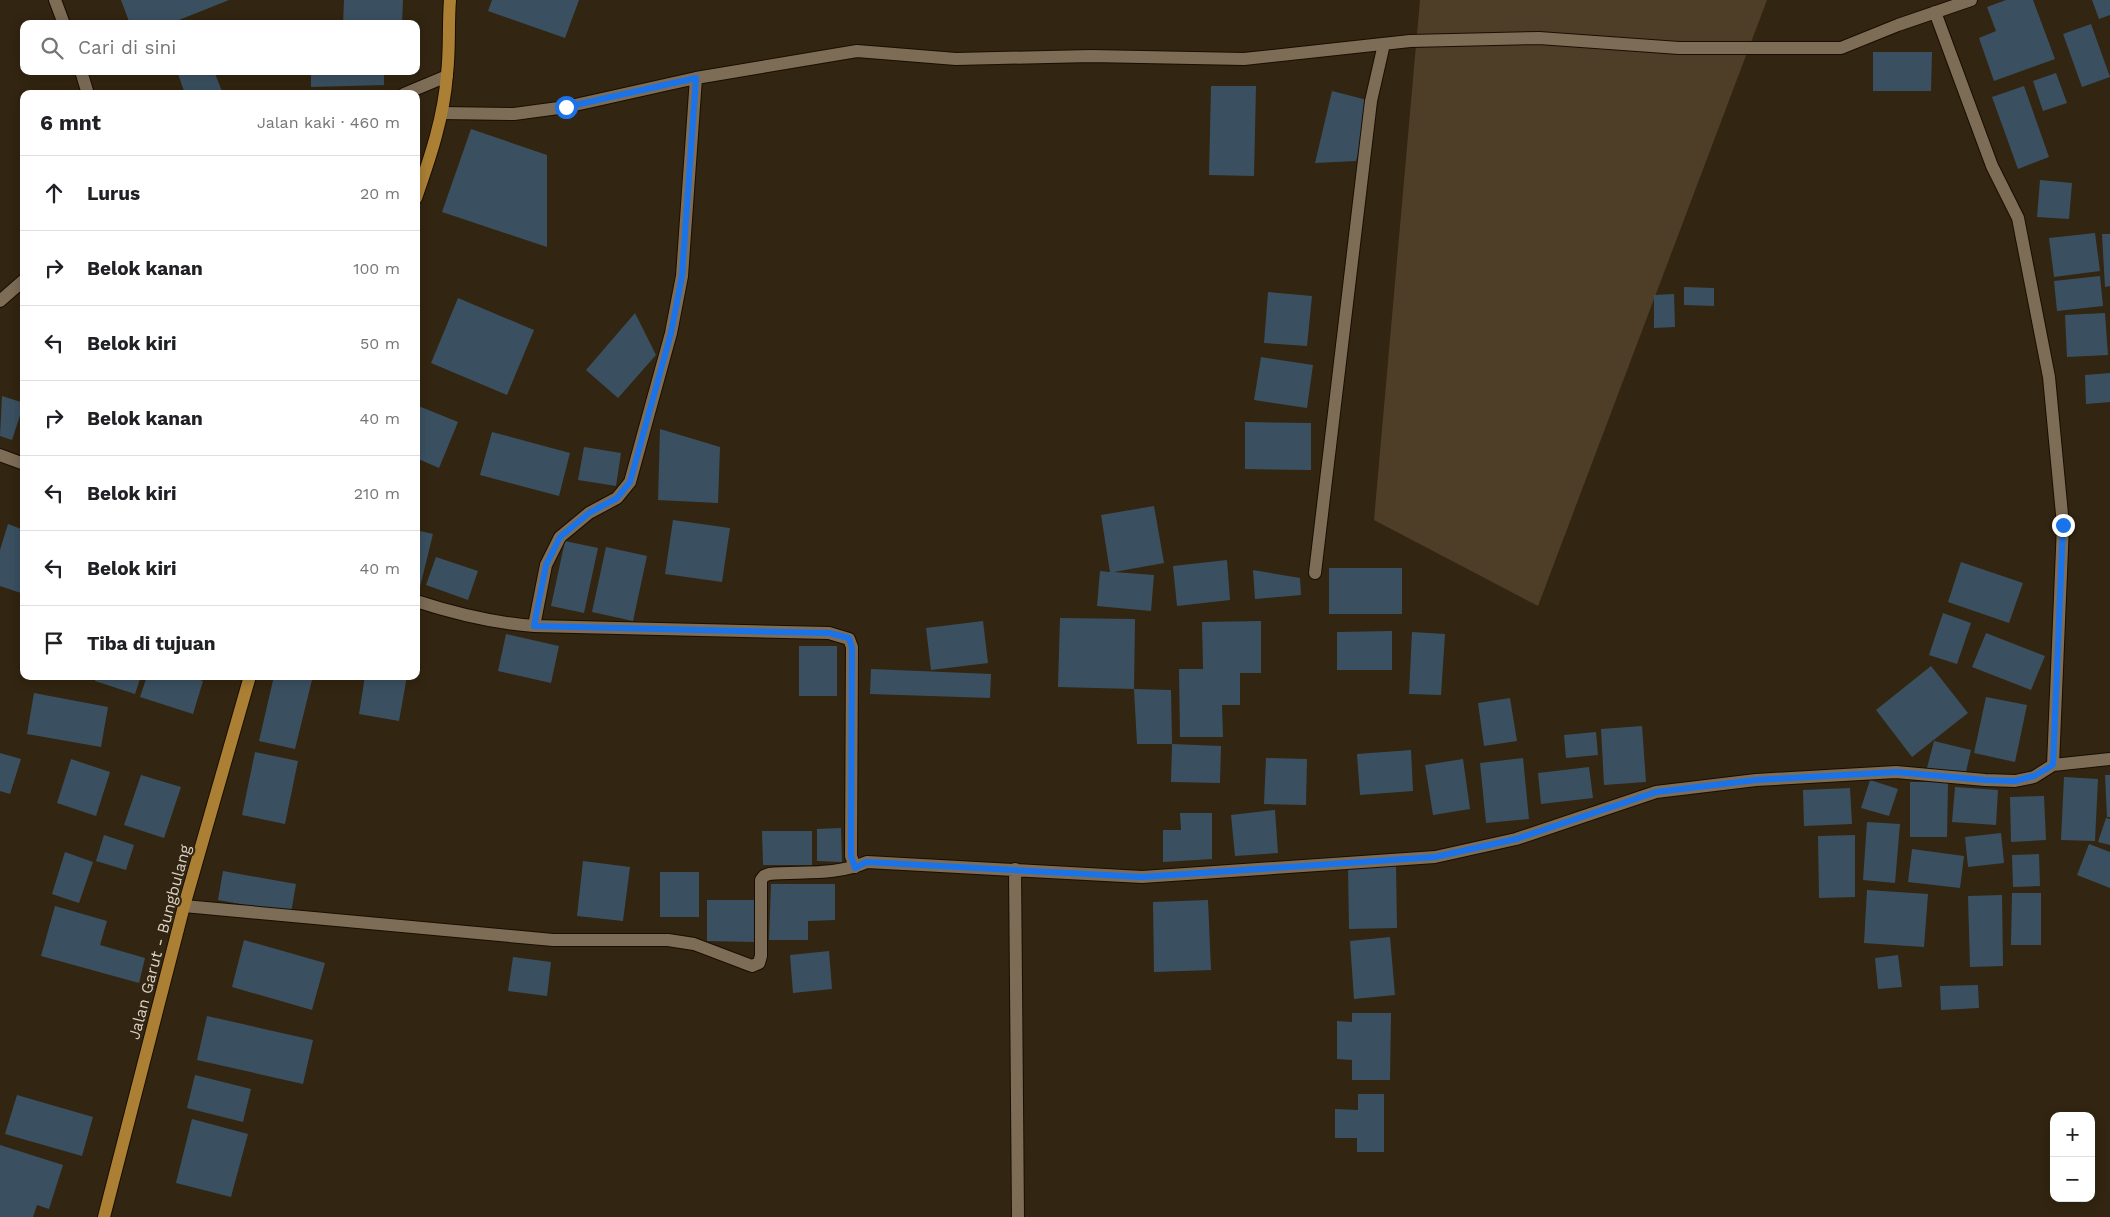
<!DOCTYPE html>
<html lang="id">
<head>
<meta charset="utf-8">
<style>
	body { margin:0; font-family:"Work Sans",sans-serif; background:#f6f6f6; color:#202124 }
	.controls { position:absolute; right:15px; bottom:15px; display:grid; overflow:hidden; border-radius:10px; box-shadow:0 2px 12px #0003 }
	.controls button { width:45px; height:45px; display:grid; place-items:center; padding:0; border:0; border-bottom:1px solid #e0e0e0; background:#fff; color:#202124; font:25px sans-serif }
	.stop { position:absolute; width:15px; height:15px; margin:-11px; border:4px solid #1a73e8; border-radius:50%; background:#fff }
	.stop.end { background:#1a73e8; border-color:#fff; box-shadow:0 1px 5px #0008 }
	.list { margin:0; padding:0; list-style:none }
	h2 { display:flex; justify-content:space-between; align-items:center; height:65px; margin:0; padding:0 20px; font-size:21px }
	h2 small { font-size:16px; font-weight:400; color:#757577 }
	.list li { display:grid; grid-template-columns:32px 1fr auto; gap:15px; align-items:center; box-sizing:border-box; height:75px; padding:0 20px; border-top:1px solid #e0e0e0 }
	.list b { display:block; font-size:19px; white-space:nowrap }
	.list em { font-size:16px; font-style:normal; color:#757577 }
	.icon { flex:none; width:28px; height:28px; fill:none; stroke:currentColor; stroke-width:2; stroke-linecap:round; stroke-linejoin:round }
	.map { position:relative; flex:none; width:2110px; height:1217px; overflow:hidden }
	.search { position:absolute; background:#fff; box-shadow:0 2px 12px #0003; left:20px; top:20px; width:400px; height:55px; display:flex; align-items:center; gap:12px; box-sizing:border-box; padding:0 18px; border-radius:10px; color:#757577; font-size:19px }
	.panel { position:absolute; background:#fff; box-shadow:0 2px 12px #0003; left:20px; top:90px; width:400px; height:590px; border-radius:10px }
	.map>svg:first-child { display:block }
	.green { fill:#4e3e28 }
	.building { fill:#3a5060 }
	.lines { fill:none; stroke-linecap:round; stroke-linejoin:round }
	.street-casing { stroke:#1a0e00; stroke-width:14 }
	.primary-casing { stroke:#1a0e00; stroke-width:14 }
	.street { stroke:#7d6d57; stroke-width:12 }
	.primary { stroke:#ab8034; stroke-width:12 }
	.route { stroke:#1a73e8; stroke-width:6 }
	.labels { text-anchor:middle; stroke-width:4.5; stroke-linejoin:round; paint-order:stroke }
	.street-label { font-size:16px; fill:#d9d1c4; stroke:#322511 }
</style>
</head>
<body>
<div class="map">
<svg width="2110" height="1217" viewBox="0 0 2110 1217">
	<rect width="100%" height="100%" fill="#322511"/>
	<path class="green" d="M1420 0H1767L1538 606 1374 520Z"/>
	<path class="building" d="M121 0H229L169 24H130Z
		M344 0H403L402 24H343Z
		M492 0H579L565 38 488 11Z
		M2006 0H2033L2055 59 1994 81 1979 38 1996 31 1987 7Z
		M2092 0H2110V15L2099 19Z
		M2091 24 2110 77 2082 87 2063 34Z
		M1873 52H1932L1931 91H1873Z
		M177 71H214L223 94H185Z
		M311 71H384V85L311 87Z
		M2056 73 2067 103 2043 111 2033 81Z
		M1211 86H1256L1254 176 1209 175Z
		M2024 86 2049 157 2018 169 1992 97Z
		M1332 91 1371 101 1356 161 1315 163Z
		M471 129 547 155V247L442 212Z
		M2040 180 2072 183 2069 219 2037 217Z
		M2095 233 2100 271 2054 277 2049 238Z
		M2102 234H2110V286L2105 287Z
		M2100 276 2103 306 2057 311 2054 281Z
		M1684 287 1714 288V306L1684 305Z
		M1268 292 1312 296 1307 346 1264 343Z
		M1674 294 1675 327 1654 328V295Z
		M458 298 534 330 507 395 431 363Z
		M635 313 656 355 618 398 586 370Z
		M2105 313 2108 355 2067 357 2065 315Z
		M1261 357 1313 365 1307 408 1254 400Z
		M2110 373V402L2086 404 2085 375Z
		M2 396 24 403 12 440 0 436Z
		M416 405 458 422 439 468 416 458Z
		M1245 422 1311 423V470L1245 469Z
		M660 429 720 447 718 503 658 500Z
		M492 432 570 453 559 496 480 475Z
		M584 447 621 453 616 486 578 480Z
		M1154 506 1164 563 1114 572 1154 575 1151 611 1097 606 1100 571 1110 572 1101 515Z
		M673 520 730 528 722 582 665 574Z
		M8 524 24 530V594L0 586V550Z
		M416 530 433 534 418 595 416 594Z
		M565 541 598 548 584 613 551 606Z
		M606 547 647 556 633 621 592 612Z
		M436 557 478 571 468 600 426 585Z
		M1227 560 1230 600 1177 606 1173 566Z
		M1961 562 2023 583 2009 623 1948 602Z
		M1329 568H1402V614H1329Z
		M1253 570 1300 578 1301 595 1255 599Z
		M1943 613 1971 623 1957 664 1929 655Z
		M1060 618 1135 619 1134 689 1171 690 1172 744H1137L1134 689 1058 687Z
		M983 621 988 663 931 670 926 628Z
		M1261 621V673H1240V705H1222L1223 737H1180L1179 669H1203L1202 622Z
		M1392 631V670H1337V632Z
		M1412 632 1445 634 1441 695 1409 694Z
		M1986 633 2045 656 2031 690 1972 667Z
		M506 634 559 646 551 683 498 671Z
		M799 646H837V696H799Z
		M1931 666 1968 713 1912 757 1876 710Z
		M871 669 991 674 990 698 870 694Z
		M96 676H141L135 694 95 681Z
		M147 676H189L203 681 193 714 140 697Z
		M274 676H313L295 749 259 741Z
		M365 676H407L399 721 359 714Z
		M34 693 108 707 101 747 27 734Z
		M1986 697 2027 705 2015 762 1974 753Z
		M1510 698 1517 741 1484 746 1478 703Z
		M1642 726 1646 782 1604 785 1601 729Z
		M1596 732 1598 755 1566 758 1564 735Z
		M1934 741 1971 750 1965 776 1927 768Z
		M1172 744 1221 746 1220 783 1171 782Z
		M1411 750 1413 791 1360 795 1357 754Z
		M255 752 298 761 285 824 242 815Z
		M0 753 21 759 10 794 0 791Z
		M1266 758 1307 759 1306 805 1264 804Z
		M1523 758 1529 819 1486 823 1480 763Z
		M71 759 110 772 96 816 57 803Z
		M1463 759 1470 809 1433 815 1425 765Z
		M1589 767 1593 798 1541 804 1538 773Z
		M141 775 181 787 164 838 124 825Z
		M2105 775H2110V817H2107Z
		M2064 777 2098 779 2095 841 2061 840Z
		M1870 780 1898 789 1889 816 1861 808Z
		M1910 782H1948L1947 837H1910Z
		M1955 787 1998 790 1996 825 1952 822Z
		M1850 788 1852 824 1804 826 1803 790Z
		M2044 796 2046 840 2011 842 2010 797Z
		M1275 810 1278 853 1235 856 1231 815Z
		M1180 813H1212V859L1163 862V830H1181Z
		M2106 818 2110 819V845L2098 842Z
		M1867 822 1900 824 1895 883 1863 880Z
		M841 828 842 862 817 861V829Z
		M762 831H812V865H763Z
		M2001 833 2004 863 1968 867 1965 837Z
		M104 835 134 845 126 870 96 861Z
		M1855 835V897L1819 898 1818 836Z
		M2089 844 2110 852V888L2077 875Z
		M1912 849 1964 856 1960 888 1908 882Z
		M65 852 93 862 79 903 52 894Z
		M2039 854 2040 886 2013 887 2012 855Z
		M583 861 630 867 623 921 577 916Z
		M1348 865H1396L1397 928 1349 929Z
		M223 871 296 884 291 913 218 900Z
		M660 872H699V917H660Z
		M771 884H835V920L808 921V940H769Z
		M1867 890 1928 894 1924 947 1864 943Z
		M2012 893H2041V945H2011Z
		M2002 895 2003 966 1970 967 1968 896Z
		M707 900H754V942L707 941Z
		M1208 900 1211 970 1154 972 1153 902Z
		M55 906 107 921 100 945 145 958 139 983 41 956Z
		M1390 937 1395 995 1354 999 1350 941Z
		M244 940 325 963 312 1010 232 987Z
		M829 951 832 989 793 993 790 955Z
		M1898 955 1902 987 1878 989 1875 958Z
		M513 957 551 962 547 996 508 991Z
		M1978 985 1979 1008 1941 1010 1940 986Z
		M1352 1013H1391L1390 1080H1352V1060L1337 1059V1021L1352 1022Z
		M207 1016 313 1040 303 1084 197 1060Z
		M195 1075 251 1089 243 1122 187 1108Z
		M1358 1094H1384V1152H1357V1138H1335V1109L1358 1110Z
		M17 1095 93 1117 82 1156 5 1134Z
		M192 1119 248 1134 231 1197 176 1183Z
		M0 1145 63 1165 49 1209 37 1205 33 1217H0Z"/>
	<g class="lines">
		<g class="street-casing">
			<path id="street" d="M55 0 64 24
				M1935 12 1992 166 2018 218 2049 377 2063 525 2053 765
				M81 71 88 94
				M404 94 447 76
				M442 113 514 114 566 107 696 78 857 51 956 59 1091 56 1244 59 1410 41 1539 38 1679 48H1841L1898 25 1971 0
				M0 301 24 280
				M0 455 24 464
				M1315 573 1371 101 1384 44
				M416 601C456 614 493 623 534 626L829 633 849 639 852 647 851 856 855 867
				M534 626 546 565 560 537 589 513 617 498 630 482 671 333 682 276 696 78
				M1015 869 1018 1217
				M184 906 553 940H668L694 944 752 966 759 963 761 956V880L764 876 769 874C802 871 835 876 867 862L1142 877 1435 857 1516 839 1656 792 1756 780 1896 772 1985 780 2015 781 2034 777 2053 765 2110 759"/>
		</g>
		<g class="primary-casing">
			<path id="primary" d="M416 198C430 158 444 117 447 74 450 49 448 25 450 0
				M104 1217 184 906 250 676"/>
		</g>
		<use href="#street" class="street"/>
		<use href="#primary" class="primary"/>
	</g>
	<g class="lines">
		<path class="route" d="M566 107 696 78 682 276 671 333 630 482 617 498 589 513 560 537 546 565 534 626 829 633 849 638 852 648 851 856 855 868 866 862 1142 877 1435 857 1516 839 1656 792 1756 780 1896 772 1985 780 2015 781 2034 776 2053 765 2063 525"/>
	</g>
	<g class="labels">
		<g class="street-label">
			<text transform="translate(159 942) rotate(-75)" y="6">Jalan Garut - Bungbulang</text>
		</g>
	</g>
</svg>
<div class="controls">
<button>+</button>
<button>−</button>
</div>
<div class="stop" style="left:566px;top:107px"></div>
<div class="stop end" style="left:2063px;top:525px"></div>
<div class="search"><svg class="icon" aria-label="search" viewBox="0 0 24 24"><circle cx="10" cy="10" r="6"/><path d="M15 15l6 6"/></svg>Cari di sini</div>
<section class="panel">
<h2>6 mnt<small>Jalan kaki · 460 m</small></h2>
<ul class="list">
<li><svg class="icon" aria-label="ahead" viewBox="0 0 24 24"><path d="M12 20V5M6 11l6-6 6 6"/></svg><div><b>Lurus</b></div><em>20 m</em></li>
<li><svg class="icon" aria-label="right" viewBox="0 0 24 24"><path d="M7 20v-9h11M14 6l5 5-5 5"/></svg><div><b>Belok kanan</b></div><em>100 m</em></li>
<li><svg class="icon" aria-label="left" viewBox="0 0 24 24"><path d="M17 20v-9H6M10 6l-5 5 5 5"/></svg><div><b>Belok kiri</b></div><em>50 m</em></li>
<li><svg class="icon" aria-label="right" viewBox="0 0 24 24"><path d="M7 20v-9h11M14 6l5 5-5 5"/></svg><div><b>Belok kanan</b></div><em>40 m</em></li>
<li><svg class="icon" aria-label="left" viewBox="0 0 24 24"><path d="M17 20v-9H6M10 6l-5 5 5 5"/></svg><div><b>Belok kiri</b></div><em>210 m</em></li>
<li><svg class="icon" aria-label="left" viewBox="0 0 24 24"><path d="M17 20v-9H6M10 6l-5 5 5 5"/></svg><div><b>Belok kiri</b></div><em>40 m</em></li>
<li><svg class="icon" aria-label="arrive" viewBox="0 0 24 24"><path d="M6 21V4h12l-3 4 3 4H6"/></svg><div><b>Tiba di tujuan</b></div></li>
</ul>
</section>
</div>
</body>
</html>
